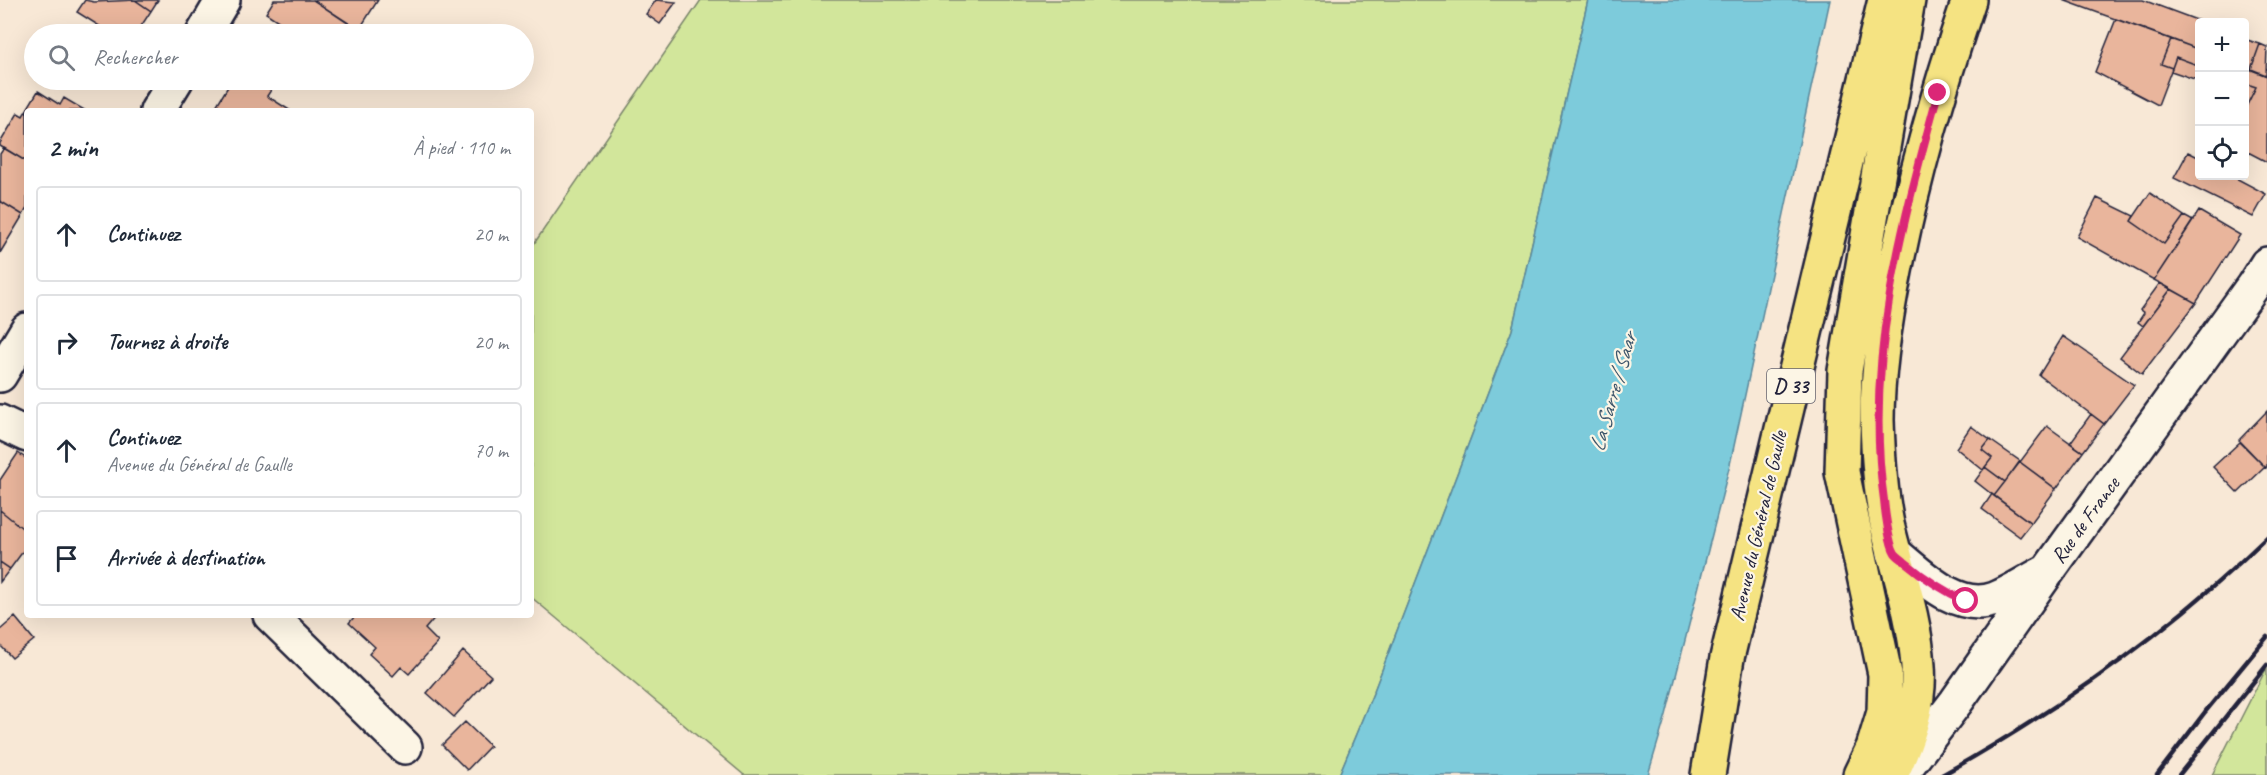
<!DOCTYPE html>
<html lang="fr">
<head>
<meta charset="utf-8">
<style>
	body { margin:0; font-family:Caveat,sans-serif; background:#f2f2f3; color:#1f2937 }
	.controls { position:absolute; right:18px; top:18px; display:grid; overflow:hidden; border-radius:6px; box-shadow:0 6px 24px #0002 }
	.controls button { width:54px; height:54px; display:grid; place-items:center; padding:0; border:0; border-bottom:2px solid #e0e1e3; background:#fff; color:#1f2937; font:30px sans-serif }
	.stop { position:absolute; width:18px; height:18px; margin:-14px; border:4px solid #db2777; border-radius:50%; background:#fff }
	.stop.end { background:#db2777; border-color:#fff; box-shadow:0 2px 6px #0008 }
	.list { margin:0; padding:0; list-style:none }
	h2 { display:flex; justify-content:space-between; align-items:center; height:78px; margin:0; padding:0 24px; font-size:26px }
	h2 small { font-size:20px; font-weight:400; color:#747a83 }
	.list li { display:grid; grid-template-columns:39px 1fr auto; gap:18px; align-items:center; box-sizing:border-box; height:96px; margin:0 12px 12px; padding:0 12px; border:2px solid #e0e1e3; border-radius:6px }
	.list b { display:block; font-size:22px; white-space:nowrap }
	.list p { margin:0; font-size:20px; white-space:nowrap; color:#747a83 }
	.list em { font-size:20px; font-style:normal; color:#747a83 }
	.icon { flex:none; width:33px; height:33px; fill:none; stroke:currentColor; stroke-width:2; stroke-linecap:round; stroke-linejoin:round }
	.map { position:relative; flex:none; width:2267px; height:775px; overflow:hidden }
	.search { position:absolute; background:#fff; box-shadow:0 6px 24px #0002; left:24px; top:24px; width:510px; height:66px; display:flex; align-items:center; gap:15px; box-sizing:border-box; padding:0 21px; border-radius:33px; color:#747a83; font-size:22px }
	.panel { position:absolute; background:#fff; box-shadow:0 6px 24px #0002; left:24px; top:108px; width:510px; height:510px; border-radius:6px }
	.map>svg:first-child { display:block }
	.green { fill:#d2e69b; stroke:#7a846b; stroke-width:1.5 }
	.water { fill:#7dcbdb; stroke:#59879b; stroke-width:1.5 }
	.building { fill:#e9b59c; stroke:#22223b; stroke-width:1.5 }
	.lines { fill:none; stroke-linecap:round; stroke-linejoin:round }
	.minor-casing { stroke:#22223b; stroke-width:38 }
	.major-casing { stroke:#22223b; stroke-width:38 }
	.minor { stroke:#fcf5e5; stroke-width:33 }
	.major { stroke:#f5e382; stroke-width:33 }
	.rail { stroke:#22223b; stroke-width:4.5 }
	.route { stroke:#db2777; stroke-width:8 }
	.labels { text-anchor:middle; stroke-width:4.5; stroke-linejoin:round; paint-order:stroke }
	.shield { fill:#fcf5e5; stroke:#63616e; stroke-width:1.5 }
	.shield-label { font-size:20px; font-weight:bold; fill:#22223b }
	.street-label { font-size:21px; fill:#22223b; stroke:#fcf5e5 }
	.water-label { font-size:22px; font-style:italic; fill:#3d556b; stroke:#fcf5e5 }
</style>
</head>
<body>
<div class="map">
<svg width="2267" height="775" viewBox="0 0 2267 775">
	<rect width="100%" height="100%" fill="#f8e8d6"/>
	<filter id="ink" filterUnits="userSpaceOnUse"><feTurbulence type="fractalNoise" baseFrequency=".0167" numOctaves="2"/><feDisplacementMap in="SourceGraphic" scale="12" xChannelSelector="R" yChannelSelector="G"/><feConvolveMatrix kernelMatrix="1 2 1 2 8 2 1 2 1" color-interpolation-filters="sRGB"/></filter>
	<g filter="url(#ink)">
		<path class="green" d="M701 0H1588L1512 330 1374 691 1339 775H744L531 597V248Z
			M2267 667V775H2212Z"/>
		<path class="water" d="M1588 0H1830L1731 460 1666 715 1648 775H1339L1374 691 1512 330Z"/>
		<path class="building" d="M85 0 94 2 135 0 151 11 136 34H112L77 12Z
			M135 0H158L151 11Z
			M274 0H313L349 24 342 34 328 25 322 34H298L266 13Z
			M313 0H378L359 30Z
			M656 0 676 2 660 24 646 14Z
			M2063 0H2143L2202 22H2200V50Z
			M2116 19 2171 39 2161 64 2172 68 2158 105 2095 72Z
			M2171 39 2200 50V66L2176 57 2172 68 2161 64Z
			M2244 39 2260 44 2251 69 2244 67Z
			M2260 44 2267 47 2266 75 2251 69Z
			M2176 57 2200 66V81L2171 71Z
			M2244 67 2267 76V162L2244 150V111L2256 87 2244 83Z
			M232 80H254L271 90 267 96 291 111H213Z
			M2244 83 2256 87 2244 111Z
			M38 91 60 105 64 98 86 111H27V162L0 146V143L18 113 23 116Z
			M4 148 27 162V208L23 215 0 201V154Z
			M2188 152 2200 158V176H2232L2266 194 2253 217 2174 178Z
			M2150 193 2184 216 2164 244 2131 221Z
			M2097 198 2134 216 2131 221 2164 244 2184 216 2193 221 2154 280 2077 237Z
			M0 201 23 215 0 253Z
			M2199 211 2240 235 2196 303 2154 280Z
			M2160 283 2171 289 2143 326 2138 322 2144 313 2140 310Z
			M2171 289 2196 303 2142 374 2120 357Z
			M2063 336 2134 385 2104 424 2039 375Z
			M2267 411V466L2266 468 2239 440Z
			M2091 414 2104 424 2083 452 2070 443Z
			M1971 426 1990 440 1982 450 1992 458 1983 470 1956 448Z
			M2047 426 2083 452 2056 489 2020 462Z
			M1990 440 2020 461 2005 482 1985 467 1992 458 1982 450Z
			M2240 442 2265 467 2238 493 2213 467Z
			M18 453 27 459V532L0 510V480Z
			M2020 462 2056 489 2031 523 1994 496Z
			M1985 467 2005 482 1994 496 1975 481Z
			M1992 494 2031 523 2020 537 1982 509Z
			M0 510 27 532V546L10 569 0 562Z
			M0 562 10 569 0 582Z
			M356 615H437L425 629 438 642 409 674 401 667 393 676 369 654 375 647 349 623Z
			M15 617 34 640 12 658 0 645V630Z
			M463 651 491 676 454 717 427 693Z
			M465 722 490 746 467 770 442 745Z"/>
		<g class="lines">
			<g class="minor-casing">
				<path id="minor" d="M203 34 223 0
					M157 111 176 80
					M0 375 27 330
					M0 422 27 435
					M1894 553C1921 575 1957 613 1995 599 2011 593 2028 581 2044 573
					M270 615 405 747
					M1900 775 1956 702 2048 571 2253 286 2267 264"/>
			</g>
			<g class="major-casing">
				<path id="major" d="M1708 775 1727 658 1885 0
					M1860 775 1873 748 1884 712 1885 674 1842 472 1845 371 1908 0
					M1891 775C1907 741 1921 704 1918 666 1915 618 1898 571 1887 524 1880 490 1878 454 1877 420 1877 370 1885 321 1895 271 1913 179 1939 89 1969 0"/>
			</g>
			<use href="#minor" class="minor"/>
			<use href="#major" class="major"/>
			<path class="rail" d="M1942 775C2060 709 2170 631 2267 537
				M2157 775 2205 712 2267 637
				M2179 775 2267 665"/>
		</g>
	</g>
	<g class="lines" filter="url(#ink)">
		<path class="route" d="M1938 93C1902 225 1864 362 1884 500 1885 511 1889 544 1895 553 1897 556 1902 559 1905 562 1924 578 1943 591 1966 601"/>
	</g>
	<g class="labels">
		<rect class="shield" x="1767" y="369" width="48" height="34" rx="4.5"/>
		<g class="shield-label">
			<text x="1791" y="393">D 33</text>
		</g>
		<g class="street-label">
			<text transform="translate(2085 520) rotate(-54)" y="7">Rue de France</text>
			<text transform="translate(1758 526) rotate(-77)" y="7">Avenue du Général de Gaulle</text>
		</g>
		<g class="water-label">
			<text transform="translate(1612 392) rotate(-74)" y="8">La Sarre / Saar</text>
		</g>
	</g>
</svg>
<div class="controls">
<button>+</button>
<button>−</button>
<button><svg class="icon" aria-label="locate" viewBox="0 0 24 24"><circle cx="12" cy="12" r="6"/><path d="M12 2v4M12 18v4M2 12h4M18 12h4"/></svg></button>
</div>
<div class="stop" style="left:1966px;top:601px"></div>
<div class="stop end" style="left:1938px;top:93px"></div>
<div class="search"><svg class="icon" aria-label="search" viewBox="0 0 24 24"><circle cx="10" cy="10" r="6"/><path d="M15 15l6 6"/></svg>Rechercher</div>
<section class="panel">
<h2>2 min<small>À pied · 110 m</small></h2>
<ul class="list">
<li><svg class="icon" aria-label="ahead" viewBox="0 0 24 24"><path d="M12 20V5M6 11l6-6 6 6"/></svg><div><b>Continuez</b></div><em>20 m</em></li>
<li><svg class="icon" aria-label="right" viewBox="0 0 24 24"><path d="M7 20v-9h11M14 6l5 5-5 5"/></svg><div><b>Tournez à droite</b></div><em>20 m</em></li>
<li><svg class="icon" aria-label="ahead" viewBox="0 0 24 24"><path d="M12 20V5M6 11l6-6 6 6"/></svg><div><b>Continuez</b><p>Avenue du Général de Gaulle</p></div><em>70 m</em></li>
<li><svg class="icon" aria-label="arrive" viewBox="0 0 24 24"><path d="M6 21V4h12l-3 4 3 4H6"/></svg><div><b>Arrivée à destination</b></div></li>
</ul>
</section>
</div>
</body>
</html>
